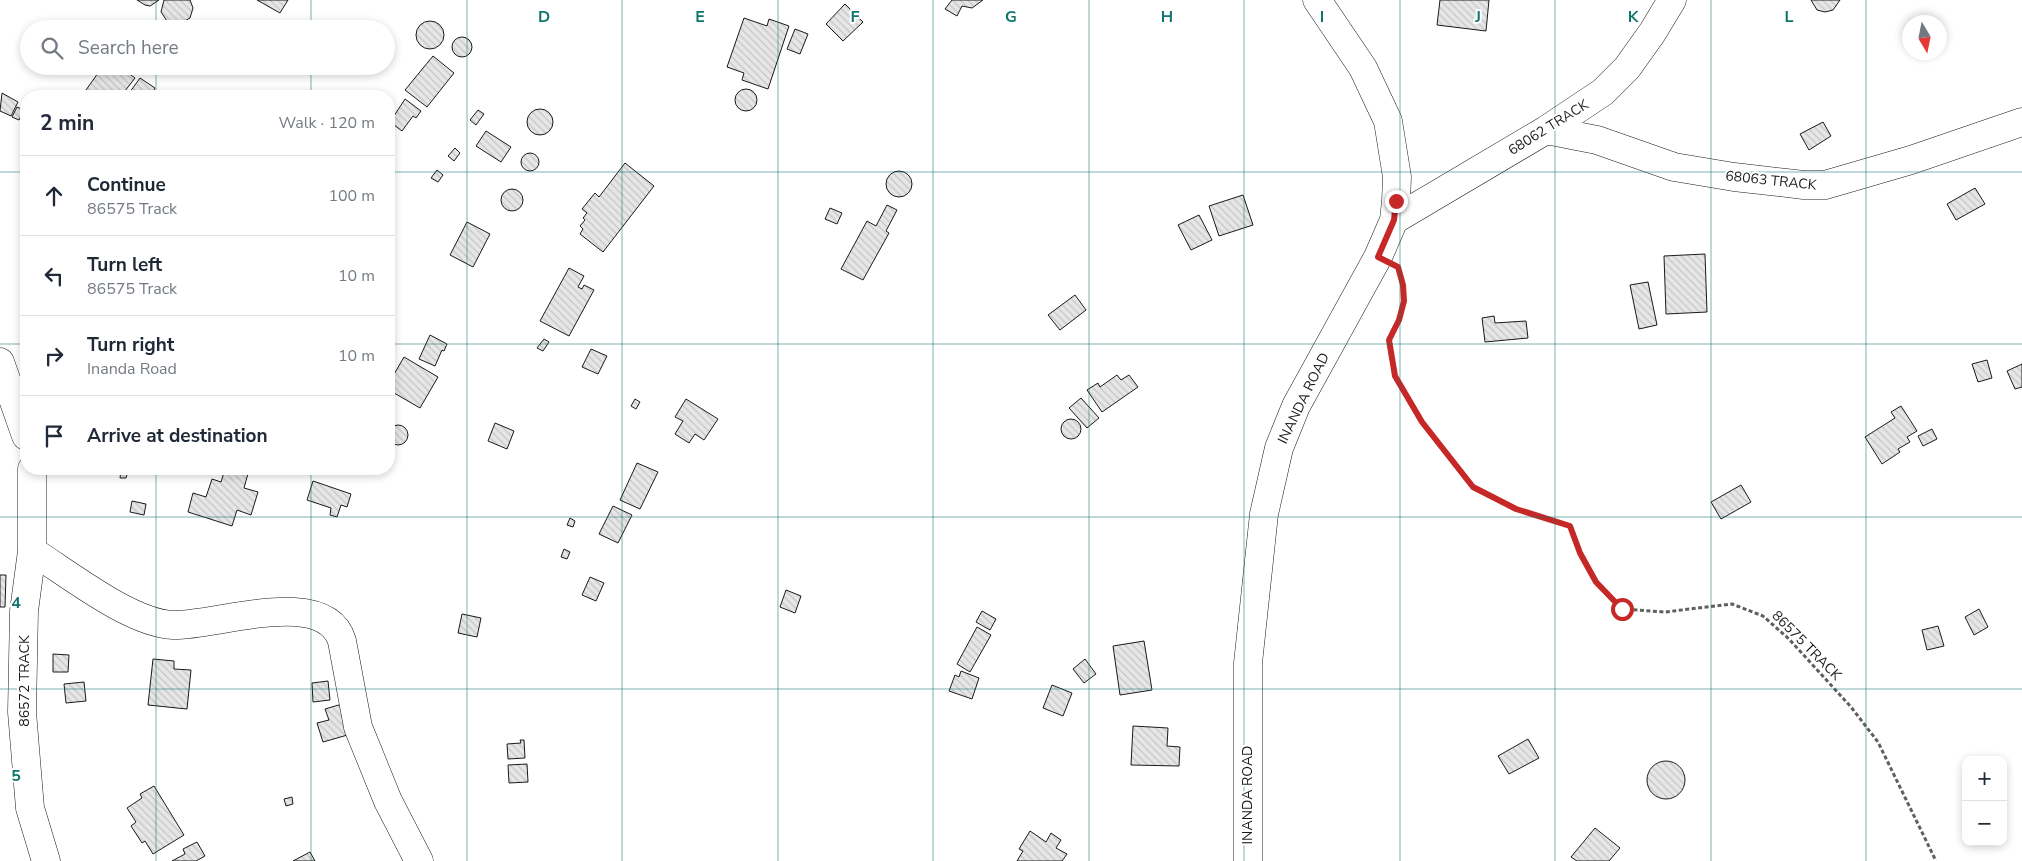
<!DOCTYPE html>
<html lang="en">
<head>
<meta charset="utf-8">
<style>
	body { margin:0; font-family:"Nunito Sans",sans-serif; background:#f2f2f3; color:#1f2937 }
	.controls { position:absolute; right:15px; bottom:15px; display:grid; overflow:hidden; border-radius:10px; box-shadow:0 2px 8px #0003 }
	.controls button { width:45px; height:45px; display:grid; place-items:center; padding:0; border:0; border-bottom:1px solid #e0e1e3; background:#fff; color:#1f2937; font:25px sans-serif }
	.compass { position:absolute; left:1902px; top:15px; width:45px; height:45px; border-radius:50%; background:#fff; box-shadow:0 2px 8px #0003; rotate:170deg }
	.stop { position:absolute; width:15px; height:15px; margin:-11px; border:4px solid #c62828; border-radius:50%; background:#fff }
	.stop.end { background:#c62828; border-color:#fff; box-shadow:0 1px 5px #0008 }
	.list { margin:0; padding:0; list-style:none }
	h2 { display:flex; justify-content:space-between; align-items:center; height:65px; margin:0; padding:0 20px; font-size:21px }
	h2 small { font-size:16px; font-weight:400; color:#747a83 }
	.list li { display:grid; grid-template-columns:32px 1fr auto; gap:15px; align-items:center; box-sizing:border-box; height:80px; padding:0 20px; border-top:1px solid #e0e1e3 }
	.list b { display:block; font-size:19px; white-space:nowrap }
	.list p { margin:0; font-size:16px; white-space:nowrap; color:#747a83 }
	.list em { font-size:16px; font-style:normal; color:#747a83 }
	.icon { flex:none; width:28px; height:28px; fill:none; stroke:currentColor; stroke-width:2; stroke-linecap:round; stroke-linejoin:round }
	.map { position:relative; flex:none; width:2022px; height:861px; overflow:hidden }
	.search { position:absolute; background:#fff; box-shadow:0 2px 8px #0003; left:20px; top:20px; width:375px; height:55px; display:flex; align-items:center; gap:12px; box-sizing:border-box; padding:0 18px; border-radius:28px; color:#747a83; font-size:19px }
	.panel { position:absolute; background:#fff; box-shadow:0 2px 8px #0003; left:20px; top:90px; width:375px; height:385px; border-radius:20px }
	.map>svg:first-child { display:block }
	.building { fill:url(#building-back-hatch); stroke:#1a1a1a }
	.lines { fill:none; stroke-linecap:round; stroke-linejoin:round }
	.minor-casing { stroke:#1a1a1a; stroke-width:29 }
	.path { stroke:#5f5f5f; stroke-width:3; stroke-dasharray:4 2.5; stroke-linecap:butt }
	.minor { stroke:#fff; stroke-width:28 }
	.route { stroke:#c62828; stroke-width:6 }
	.grid { fill:none; stroke:#0f766e; stroke-width:1; stroke-opacity:0.55 }
	.labels { text-anchor:middle; stroke-width:4; stroke-linejoin:round; paint-order:stroke }
	.street-label { font-size:14px; fill:#1a1a1a; stroke:#fff }
	.grid-label { font-size:16px; text-anchor:middle; font-weight:bold; fill:#0f766e; stroke:#fff; stroke-width:4; stroke-linejoin:round; paint-order:stroke }
</style>
</head>
<body>
<div class="map">
<svg width="2022" height="861" viewBox="0 0 2022 861">
	<defs>
		<pattern id="building-back-hatch" width="6" height="6" patternUnits="userSpaceOnUse" patternTransform="scale(1.25)"><rect width="6" height="6" fill="#e6e6e6"/><path d="M-1 5l2 2M0 0l6 6M5-1l2 2" fill="none" stroke="#c5c5c5"/></pattern>
	</defs>
	<rect width="100%" height="100%" fill="#fff"/>
	<path class="building" d="M159 0 150 6 145 5 137 0Z
		M164 0H190L193 8 190 18 177 25 167 21 161 12Z
		M257 0H288L280 13Z
		M952 0H983L972 8 962 6 957 16 945 9Z
		M1440 0H1489L1486 31 1437 25Z
		M1811 0H1840L1833 10 1825 12 1817 10Z
		M845 4 863 22 843 41 826 24Z
		M744 18 767 26 769 19 789 26 768 89 742 80 744 73 727 67Z
		M416 35a14 14 0 1 1 28 0a14 14 0 1 1-28 0Z
		M795 29 808 34 800 54 787 49Z
		M452 47a10 10 0 1 1 20 0a10 10 0 1 1-20 0Z
		M433 56 454 73 427 107 405 90Z
		M103 66H119L135 78 121 96H95L86 90Z
		M140 78 155 88 152 93 147 96H127Z
		M735 100a11 11 0 1 1 22 0a11 11 0 1 1-22 0Z
		M2 93 18 102 11 116 0 111Z
		M405 99 421 111 416 118 413 116 402 131 390 122Z
		M17 107 24 110 19 120 12 117Z
		M527 122a13 13 0 1 1 26 0a13 13 0 1 1-26 0Z
		M478 110 484 114 476 125 470 120Z
		M1823 122 1831 136 1809 150 1800 134Z
		M486 131 511 147 501 162 476 146Z
		M455 148 460 153 454 161 448 156Z
		M521 162a9 9 0 1 1 18 0a9 9 0 1 1-18 0Z
		M625 163 654 186 603 252 580 234 583 229 580 226 585 220 583 218 587 213 582 209 595 193 599 197Z
		M437 170 443 175 438 182 431 178Z
		M886 184a13 13 0 1 1 26 0a13 13 0 1 1-26 0Z
		M1975 188 1985 204 1956 220 1947 204Z
		M501 200a11 11 0 1 1 22 0a11 11 0 1 1-22 0Z
		M1243 195 1253 225 1219 236 1209 206Z
		M887 205 897 210 886 231 889 233 863 280 841 269 867 221 876 226Z
		M830 208 842 213 837 224 825 219Z
		M1199 215 1212 240 1191 250 1178 225Z
		M467 222 490 234 473 267 450 255Z
		M1705 254 1707 312 1666 314 1664 256Z
		M569 268 584 276 578 287 582 289 584 285 594 290 569 336 540 321Z
		M1648 282 1657 325 1639 329 1630 285Z
		M1075 295 1086 310 1060 330 1048 315Z
		M1494 316 1495 323 1526 321 1528 338 1485 342 1482 318Z
		M430 335 447 344 444 351 442 350 435 366 419 359Z
		M544 339 549 342 543 351 537 348Z
		M591 349 607 356 598 374 582 367Z
		M404 357 438 377 420 408 389 390V383Z
		M1987 360 1992 378 1978 382 1972 364Z
		M2022 364V387L2015 389 2007 371Z
		M1117 375 1121 380 1129 375 1138 387 1102 412 1087 390 1098 383 1100 387Z
		M1081 398 1099 418 1087 428 1069 408Z
		M635 399 640 402 636 409 631 406Z
		M686 399 718 419 704 440 695 434 689 443 675 434 683 421 675 417Z
		M1901 406 1917 431 1907 437 1910 442 1898 449 1900 452 1882 464 1865 437 1895 418 1891 412Z
		M1061 429a10 10 0 1 1 20 0a10 10 0 1 1-20 0Z
		M495 423 514 431 507 449 488 441Z
		M388 435a10 10 0 1 1 20 0a10 10 0 1 1-20 0Z
		M1932 429 1937 439 1923 446 1918 436Z
		M637 463 658 472 640 509 620 500Z
		M225 469 249 470 244 488 258 492 251 515 237 510 232 526 188 512 193 493 206 497 212 479 221 482Z
		M121 471 128 472 126 478H120Z
		M313 481 351 494 347 507 341 505 337 517 330 515 331 508 307 500Z
		M1741 485 1751 502 1721 519 1711 502Z
		M132 501 146 504 144 515 130 512Z
		M613 506 632 515 618 543 599 534Z
		M570 518 575 521 573 527 567 525Z
		M564 549 570 552 567 559 561 557Z
		M0 575H6L5 607H0Z
		M590 577 604 583 596 601 582 595Z
		M786 590 801 596 795 613 780 607Z
		M1979 609 1988 627 1974 635 1965 617Z
		M982 611 996 619 990 630 976 622Z
		M462 614 481 618 477 637 458 633Z
		M1938 626 1944 646 1927 650 1922 630Z
		M977 627 991 635 970 672 957 664Z
		M1144 641 1152 690 1120 695 1113 646Z
		M53 654 69 655 68 672H53Z
		M153 659 174 661V669L191 670 187 709 148 705Z
		M1085 659 1096 674 1084 683 1073 669Z
		M961 671 979 678 972 699 949 691 955 675 959 677Z
		M328 681 330 700 313 702 312 683Z
		M84 682 86 701 66 703 64 684Z
		M1052 685 1072 693 1063 716 1043 708Z
		M342 704 351 734 323 742 317 723 329 720 325 709Z
		M1133 726 1168 728 1167 746 1180 747 1179 766 1131 765Z
		M1528 739 1539 758 1509 774 1498 756Z
		M520 740H524L525 758 508 759 507 744 521 743Z
		M1647 780a19 19 0 1 1 38 0a19 19 0 1 1-38 0Z
		M527 764 528 782 509 783 508 765Z
		M154 786 184 835 153 854 145 841 142 843 131 826 136 822 127 808 142 798 140 794Z
		M292 797 293 804 286 806 284 799Z
		M1595 828 1620 848 1609 861H1577L1571 857Z
		M1030 831 1046 842 1051 833 1061 840 1056 848 1067 854 1062 861H1017L1023 851 1019 849Z
		M197 842 205 856 196 861H172L185 854 183 849Z
		M310 852 315 861H293Z"/>
	<g class="lines">
		<g class="minor-casing">
			<path id="minor" d="M1546 130 1597 140 1674 167 1734 177 1804 185H1825L1911 160 2022 122
				M1394 220 1546 130 1603 92 1627 68 1652 33 1672 0
				M0 362 26 436
				M32 469V551L24 611 22 712 30 808 46 861
				M32 551C69 574 130 623 173 625 214 627 325 585 342 641L358 727 388 801 419 861
				M1248 861V663L1264 514 1279 448 1296 406 1378 257 1394 220 1396 201 1397 177 1388 121 1363 68 1317 0"/>
		</g>
		<path class="path" d="M1401 277 1404 301 1399 320 1389 340 1395 376 1422 422 1473 487 1517 509 1570 525 1580 553 1596 582 1622 609 1665 612 1732 604 1763 616 1789 639 1851 707 1878 742 1936 861"/>
		<use href="#minor" class="minor"/>
	</g>
	<g class="lines">
		<path class="route" d="M1396 201 1394 220 1378 257 1398 267 1403 285 1404 301 1399 320 1389 340 1395 376 1422 422 1473 487 1516 509 1570 526 1580 553 1596 582 1622 609"/>
	</g>
	<path class="grid" d="M156 0V29M311 0V29M467 0V861M622 0V861M778 0V861M933 0V861M1089 0V861M1244 0V861M1400 0V861M1555 0V861M1711 0V861M1866 0V861M156 66V96M311 66V96M0 172H26M389 172H2022M0 344H26M389 344H2022M156 469V861M311 469V861M0 517H2022M0 689H2022"/>
	<g class="labels">
		<g class="street-label">
			<text transform="translate(1548 127) rotate(-32)" y="5">68062 TRACK</text>
			<text transform="translate(1771 180) rotate(6)" y="5">68063 TRACK</text>
			<text transform="translate(1303 398) rotate(-64)" y="5">INANDA ROAD</text>
			<text transform="translate(1807 645) rotate(45)" y="5">86575 TRACK</text>
			<text transform="translate(24 681) rotate(-90)" y="5">86572 TRACK</text>
			<text transform="translate(1247 795) rotate(-90)" y="5">INANDA ROAD</text>
		</g>
	</g>
	<g class="grid-label">
		<text x="544" y="22">D</text>
		<text x="700" y="22">E</text>
		<text x="855" y="22">F</text>
		<text x="1011" y="22">G</text>
		<text x="1167" y="22">H</text>
		<text x="1322" y="22">I</text>
		<text x="1478" y="22">J</text>
		<text x="1633" y="22">K</text>
		<text x="1789" y="22">L</text>
		<text x="16" y="608">4</text>
		<text x="16" y="781">5</text>
	</g>
</svg>
<div class="controls">
<button>+</button>
<button>−</button>
</div>
<svg class="compass" viewBox="-18 -18 36 36"><path d="M0-13l5 13h-10z" fill="#e53935"/><path d="M0 13l5-13h-10z" fill="#747a83"/></svg>
<div class="stop" style="left:1622px;top:609px"></div>
<div class="stop end" style="left:1396px;top:201px"></div>
<div class="search"><svg class="icon" aria-label="search" viewBox="0 0 24 24"><circle cx="10" cy="10" r="6"/><path d="M15 15l6 6"/></svg>Search here</div>
<section class="panel">
<h2>2 min<small>Walk · 120 m</small></h2>
<ul class="list">
<li><svg class="icon" aria-label="ahead" viewBox="0 0 24 24"><path d="M12 20V5M6 11l6-6 6 6"/></svg><div><b>Continue</b><p>86575 Track</p></div><em>100 m</em></li>
<li><svg class="icon" aria-label="left" viewBox="0 0 24 24"><path d="M17 20v-9H6M10 6l-5 5 5 5"/></svg><div><b>Turn left</b><p>86575 Track</p></div><em>10 m</em></li>
<li><svg class="icon" aria-label="right" viewBox="0 0 24 24"><path d="M7 20v-9h11M14 6l5 5-5 5"/></svg><div><b>Turn right</b><p>Inanda Road</p></div><em>10 m</em></li>
<li><svg class="icon" aria-label="arrive" viewBox="0 0 24 24"><path d="M6 21V4h12l-3 4 3 4H6"/></svg><div><b>Arrive at destination</b></div></li>
</ul>
</section>
</div>
</body>
</html>
